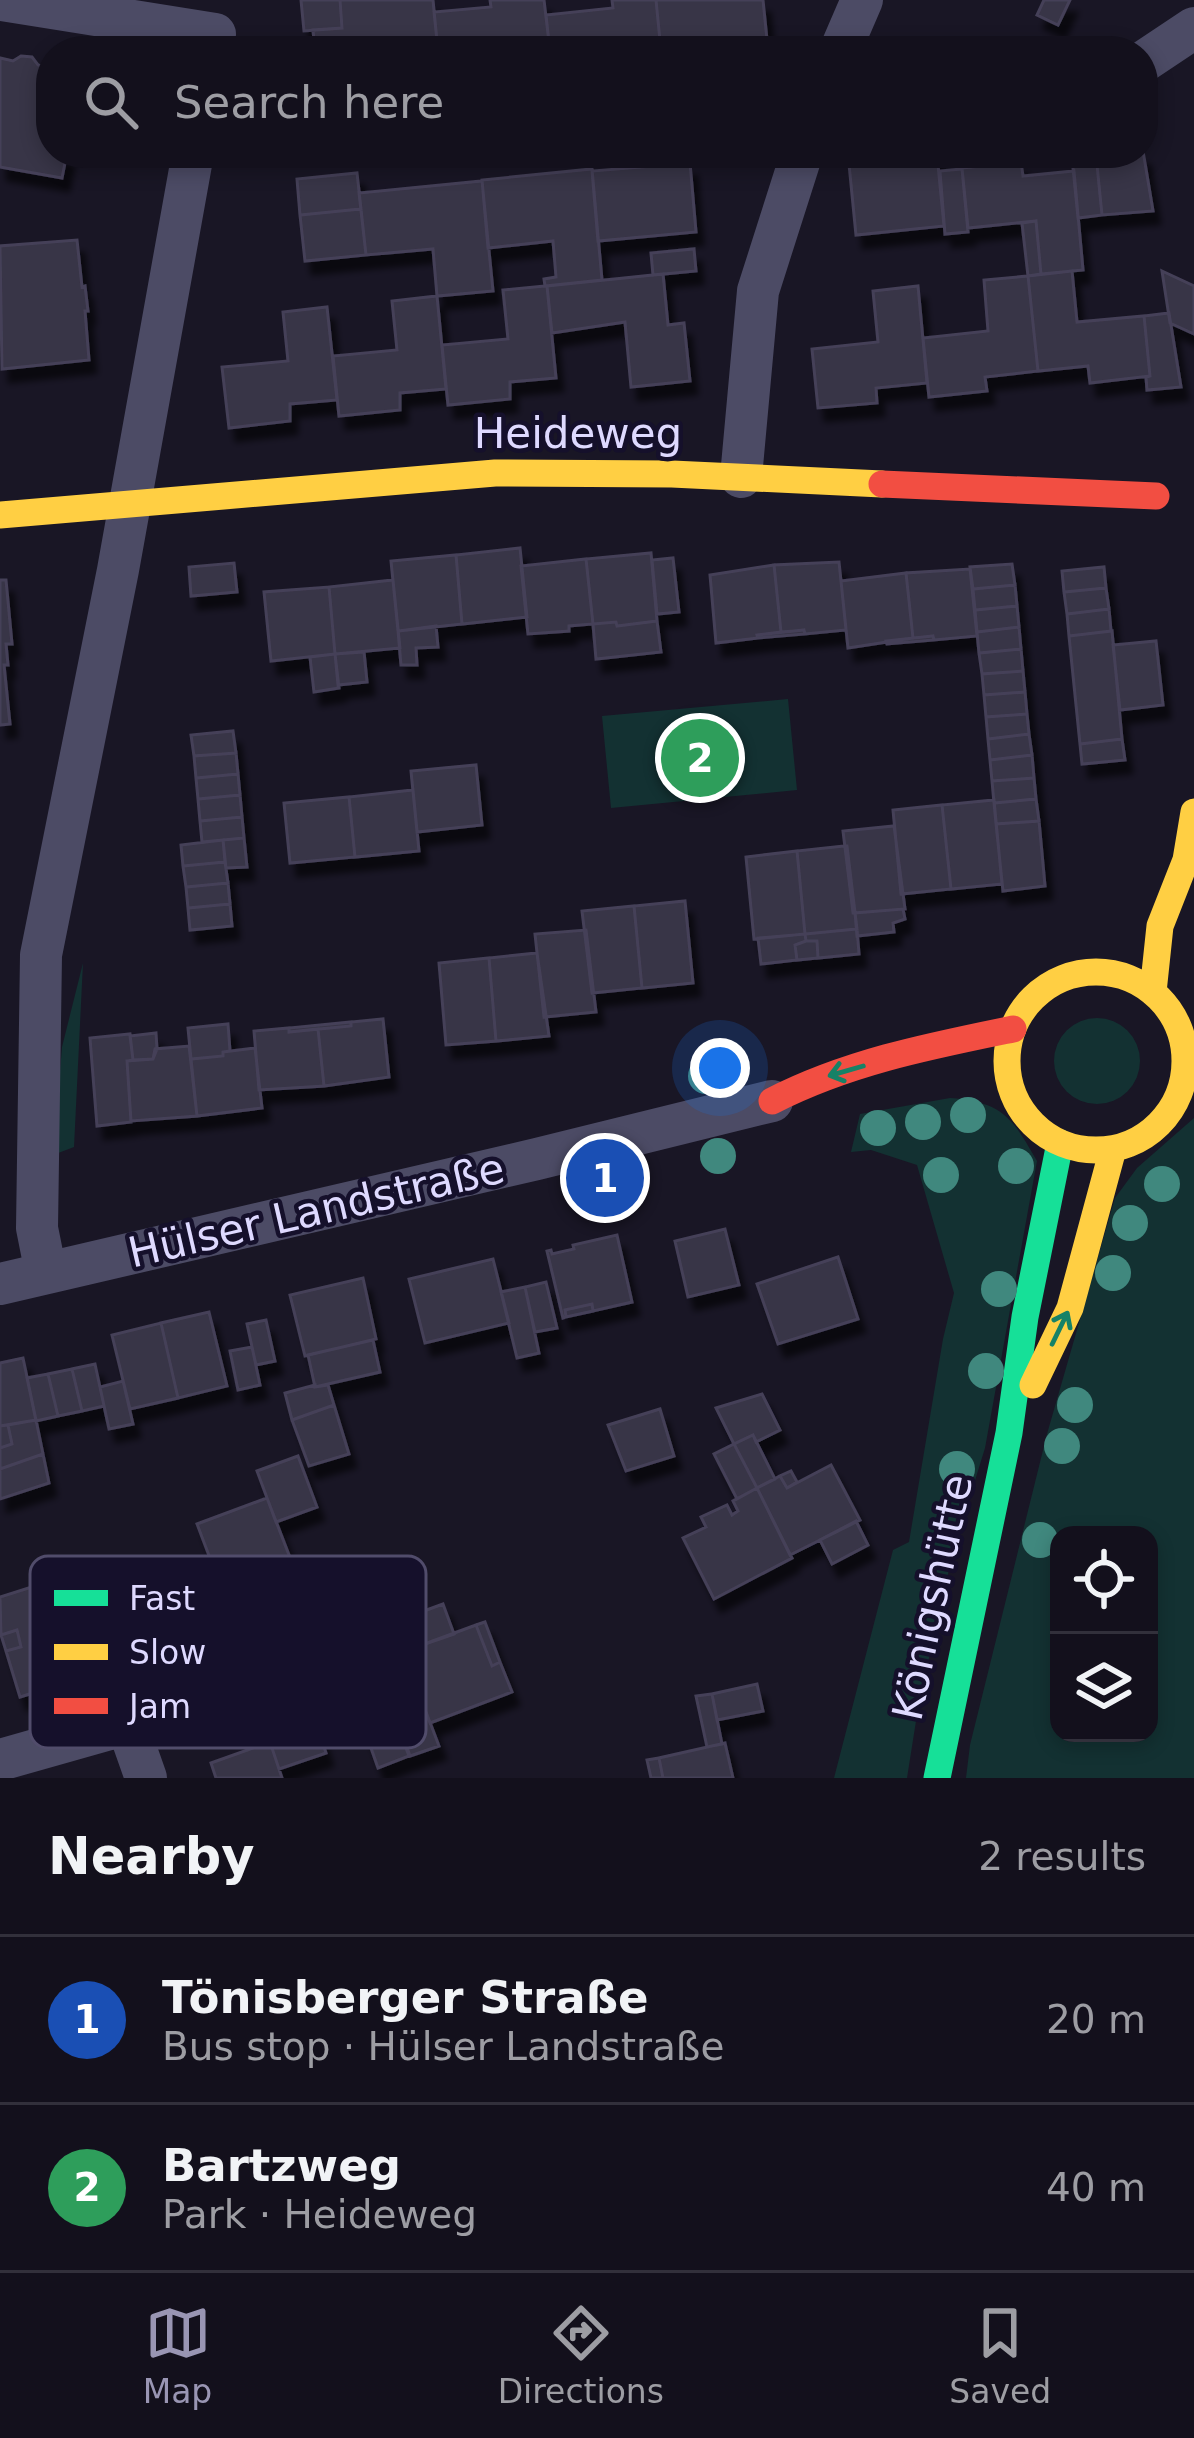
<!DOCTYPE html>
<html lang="en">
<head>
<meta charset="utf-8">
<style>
	body { margin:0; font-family:"DejaVu Sans",sans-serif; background:#1c1925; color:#f1f3f6 }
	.controls { position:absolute; right:36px; bottom:36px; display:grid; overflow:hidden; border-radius:24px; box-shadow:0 6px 18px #0003 }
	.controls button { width:108px; height:108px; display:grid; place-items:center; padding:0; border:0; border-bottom:3px solid #32303b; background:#13101c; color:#f1f3f6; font:60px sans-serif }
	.you { position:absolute; left:720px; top:1068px; width:42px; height:42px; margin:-30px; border:9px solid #fff; border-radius:50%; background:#1a73e8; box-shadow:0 0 0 18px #1a73e833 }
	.badge { display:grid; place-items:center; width:78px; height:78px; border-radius:50%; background:#9995b3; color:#fff; font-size:39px; font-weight:700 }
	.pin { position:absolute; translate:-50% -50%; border:6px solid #fff; box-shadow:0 3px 12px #0006 }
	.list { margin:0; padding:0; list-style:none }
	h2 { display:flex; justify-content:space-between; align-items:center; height:156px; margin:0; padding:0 48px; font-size:51px }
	h2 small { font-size:39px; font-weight:400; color:#9d9da3 }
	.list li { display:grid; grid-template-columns:78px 1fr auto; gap:36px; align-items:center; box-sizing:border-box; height:168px; padding:0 48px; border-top:3px solid #32303b }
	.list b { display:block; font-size:45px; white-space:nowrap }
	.list p { margin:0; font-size:39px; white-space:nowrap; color:#9d9da3 }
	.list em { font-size:39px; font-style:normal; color:#9d9da3 }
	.icon { flex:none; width:66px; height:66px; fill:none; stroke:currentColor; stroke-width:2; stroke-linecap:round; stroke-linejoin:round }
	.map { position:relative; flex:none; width:1194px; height:1778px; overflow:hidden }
	.search { position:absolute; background:#13101c; box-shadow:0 6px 18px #0003; left:36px; right:36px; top:36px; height:132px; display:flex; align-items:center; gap:30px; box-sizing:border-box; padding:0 42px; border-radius:48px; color:#9d9da3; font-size:45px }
	.sheet { height:492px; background:#13101c }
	nav { display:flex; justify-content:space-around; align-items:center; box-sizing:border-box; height:168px; border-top:3px solid #32303b; background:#13101c; font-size:33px; color:#9d9da3 }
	nav a { display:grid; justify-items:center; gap:6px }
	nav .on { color:#9995b3 }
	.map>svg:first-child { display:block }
	.green { fill:#133132; fill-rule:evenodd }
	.building { fill:#383446; stroke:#454158; stroke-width:3; filter:url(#shadow) }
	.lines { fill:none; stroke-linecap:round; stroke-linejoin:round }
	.street { stroke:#4c4b65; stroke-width:42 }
	.fast { stroke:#16e098; stroke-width:27 }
	.slow { stroke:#ffcf43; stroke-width:27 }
	.jam { stroke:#f24e42; stroke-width:27 }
	.tree { fill:#40887e }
	.oneway { stroke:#168267 }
	.labels { text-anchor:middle; stroke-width:9; stroke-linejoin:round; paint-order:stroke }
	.street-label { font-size:42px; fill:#ded9ff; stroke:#15102b }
	.key { fill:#15102b; stroke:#514c6b; stroke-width:3 }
	.key-label { font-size:33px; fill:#ded9ff }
</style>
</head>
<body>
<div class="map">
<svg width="1194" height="1778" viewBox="0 0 1194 1778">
	<defs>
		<filter id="shadow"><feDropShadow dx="7" dy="13" stdDeviation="3" flood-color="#0009"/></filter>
	</defs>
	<rect width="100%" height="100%" fill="#191625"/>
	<path class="green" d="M788 699 797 790 611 808 602 716Z
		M83 963 74 1147 53 1155 62 1047Z
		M1054 1061a43 43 0 1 1 86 0a43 43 0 1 1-86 0Z
		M950 1098C1002 1102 1012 1117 1037 1161L985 1448 953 1552 919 1702 907 1778H834L893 1550 909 1542 943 1339 954 1293 917 1165 871 1150 851 1152 860 1114Z
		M1194 1118V1778H966L970 1745 1047 1434 1115 1198 1137 1168ZM1059 1535H1149V1733H1059Z"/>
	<path class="building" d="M301 0H340L342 28 304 31Z
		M340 0H433L438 51H315L313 30 342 28Z
		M490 0H544L550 51H438L434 12 491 7Z
		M612 0H656L661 51H550L546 15 613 8Z
		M656 0H763L767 40 761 51H661Z
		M1044 0H1070L1058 25 1037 15Z
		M21 56 32 57 38 65 51 68V153H67L62 178 0 167V58L13 61Z
		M1143 151 1153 211 1102 215 1096 155 1143 153Z
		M937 155 944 226 856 235 849 164Z
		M1096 155 1102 215 1078 218 1072 158Z
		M1021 162 1023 176 1074 171 1083 270 1041 274 1036 221 968 228 962 168Z
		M690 163 696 232 598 241 592 171Z
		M592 169 602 280 545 286 544 279 556 277 553 241 488 248 482 180Z
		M962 169 968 232 945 234 940 171Z
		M357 173 361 209 300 215 297 179Z
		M482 181 493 291 437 296 433 249 366 255 359 193Z
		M361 209 366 255 305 261 300 215Z
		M1036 221 1041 274 1028 276 1022 223Z
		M77 240 82 287 85 286 88 311H85L89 360 2 369 0 246Z
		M694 249 696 271 653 275 651 253Z
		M1072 271 1077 322 1144 316 1150 376 1090 383 1088 366 1038 371 1028 276Z
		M1162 271 1194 286V334L1170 323Z
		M663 274 668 325 684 323 690 381 631 387 625 322 552 333 547 286Z
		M1028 276 1038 371 985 377 987 391 929 397 923 338 988 331 984 280Z
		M545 286H547L556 378 510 382V399L448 405 442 345 508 339 503 290Z
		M918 286 927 383 876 388 877 403 818 408 812 349 878 342 873 291Z
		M437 296 446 389 400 393V410L339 416 333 356 397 350 392 301Z
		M327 307 337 400 290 404V421L229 428 222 367 288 361 283 312Z
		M1169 313 1181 387 1147 390 1146 377 1150 376 1144 316Z
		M520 548 527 617 462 624 456 555Z
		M651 553 657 621 617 626 616 622 593 624 586 559Z
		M456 555 462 624 398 631 391 561Z
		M673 558 679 612 657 614 652 560Z
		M586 559 593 624 569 626V631L528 634 521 566Z
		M839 562 846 630 805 634 804 630 781 632 774 565Z
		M234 563 237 592 191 596 189 567Z
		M1012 564 1015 585 973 589 970 567Z
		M774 565 781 632 757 635 758 638 716 643 710 575Z
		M1104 567 1106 588 1064 592 1062 571Z
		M970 569 977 636 934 640 933 636 913 638 906 573Z
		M906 573 913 638 848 648 841 581Z
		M0 580H6L12 644H6L8 665H4L10 724 0 725Z
		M393 580 400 648 335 654 329 587Z
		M1015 585 1017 606 975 610 973 589Z
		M329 587 335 654 271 661 264 592Z
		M1106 588 1109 609 1067 614 1064 592Z
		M1017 606 1019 627 977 632 975 610Z
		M1109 609 1111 631 1069 636 1067 614Z
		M657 621 661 652 596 659 593 624 616 622 617 626Z
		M436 626 438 647 416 648 417 665H401L398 631Z
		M1019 627 1021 649 979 653 977 632Z
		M804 630 805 634 758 638 757 635Z
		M1112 631 1122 739 1080 744 1069 636Z
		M933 636 934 640 887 644 886 641Z
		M1156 641 1163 705 1120 710 1113 645Z
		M1021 649 1023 671 982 674 979 653Z
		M364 652 367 682 338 685 335 654Z
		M335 654 339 688 314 692 310 657Z
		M1023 671 1025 692 984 695 982 674Z
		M1025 692 1027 714 986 717 984 695Z
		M1027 714 1029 734 988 739 986 717Z
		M233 731 236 753 194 756 191 735Z
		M1029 734 1032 755 990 760 988 739Z
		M1122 739 1125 760 1082 764 1080 744Z
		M236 753 238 774 196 778 194 756Z
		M1032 755 1034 778 992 781 990 760Z
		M476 765 482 825 417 832 411 771Z
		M238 774 240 795 198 799 196 778Z
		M1034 778 1036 799 994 803 992 781Z
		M413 790 419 851 355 857 349 797Z
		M240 795 242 817 200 821 198 799Z
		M349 797 355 857 290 863 284 803Z
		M1036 799 1039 821 996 824 994 803Z
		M994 800 1002 884 951 889 942 805Z
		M942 805 951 889 901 894 893 810Z
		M242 817 244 838 202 842 200 821Z
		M1039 821 1045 886 1003 891 996 824Z
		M894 826 905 909 853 913 843 831Z
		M244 838 247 867 226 868 223 840Z
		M223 840 225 862 183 866 181 845Z
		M844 846H847L857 929 805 934 797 851Z
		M797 851 805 934 754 939 746 857Z
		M225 862 228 883 186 887 183 866Z
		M228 883 230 904 188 908 186 887Z
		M685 901 693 983 642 988 634 906Z
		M230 904 232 926 190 930 188 908Z
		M634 906 642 988 592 993 582 911Z
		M903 909 905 919 893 923 894 932 857 936 855 913Z
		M857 929 859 954 818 958 817 941H806L805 934Z
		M586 930 596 1012 544 1017 535 934Z
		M805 934 806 941 795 945 797 960 761 964 758 938Z
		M806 941H817L818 958 797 960 795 945Z
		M537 953 549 1036 496 1041 489 958Z
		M489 958 496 1041 446 1045 439 963Z
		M383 1019 389 1077 324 1086 318 1029 351 1026V1022Z
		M351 1022V1026L289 1032V1028Z
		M228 1024 230 1051 223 1052V1056L191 1059 188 1028Z
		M289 1028V1032L318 1029 324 1086 259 1090 254 1031Z
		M156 1033 157 1049 153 1059 133 1060 130 1036Z
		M130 1034 133 1060 127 1061 131 1122 97 1126 90 1038Z
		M189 1046 197 1116 131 1121 127 1061 153 1059 155 1049Z
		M255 1048 262 1108 197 1116 191 1059 223 1056V1052Z
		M725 1229 739 1285 688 1297 675 1241Z
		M617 1235 632 1302 593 1311 592 1304 565 1310 566 1317 563 1318 547 1251 551 1250 552 1254 574 1249 573 1245Z
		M838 1257 858 1319 778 1344 757 1284Z
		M493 1259 509 1323 425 1343 409 1279Z
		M363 1278 376 1339 305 1356 290 1295Z
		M546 1282 557 1328 535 1332 525 1287Z
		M525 1287 539 1353 517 1358 501 1292Z
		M592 1304 593 1311 566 1317 565 1310Z
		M209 1312 227 1386 178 1398 161 1323Z
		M266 1320 275 1361 256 1365 247 1324Z
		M161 1323 178 1398 130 1409 112 1335Z
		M373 1340 380 1372 315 1387 308 1355Z
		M252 1347 260 1385 238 1390 230 1351Z
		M23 1358 36 1420 0 1426V1363Z
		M95 1364 104 1406 82 1411 72 1369Z
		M72 1369 82 1411 58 1416 48 1374Z
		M48 1374 58 1416 36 1421 27 1378Z
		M123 1381 133 1424 109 1429 100 1387Z
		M315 1385V1387L328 1385 334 1405 292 1420 285 1393Z
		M762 1394 780 1430 756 1442 753 1435 734 1444 716 1408Z
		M334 1405 349 1454 309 1466 292 1420Z
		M660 1409 674 1456 626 1471 608 1425Z
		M36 1420 43 1454 0 1469V1448L12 1444 8 1425Z
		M8 1425 12 1444 0 1448V1426Z
		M753 1435 775 1479 757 1488 734 1444Z
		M734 1444 757 1488 737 1499 714 1454Z
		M43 1454 49 1483 0 1499V1469Z
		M298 1456 317 1507 276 1522 257 1471Z
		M831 1465 860 1520 790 1555 757 1488 780 1476 787 1488Z
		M791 1471 797 1482 787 1488 780 1476Z
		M757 1488 792 1558 714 1599 683 1538 706 1527 701 1517 727 1505 732 1515 738 1511 733 1501Z
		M267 1498 294 1568 224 1595 197 1524Z
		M856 1521 868 1545 832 1564 820 1540Z
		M76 1573 88 1614 82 1616 89 1639 95 1636 106 1670 20 1697 6 1651 21 1647 17 1630 1 1635 0 1597Z
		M443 1604 454 1634 405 1651 394 1622Z
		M485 1622 500 1662 492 1666 476 1625Z
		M476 1625 492 1666 500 1662 512 1692 430 1723 403 1652Z
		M17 1630 21 1647 6 1651 1 1635Z
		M757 1684 763 1711 717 1720 712 1694Z
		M712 1694 722 1744 707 1747 696 1696Z
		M423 1704 439 1746 410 1756 395 1714Z
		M394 1716 409 1756 378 1768 364 1728Z
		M318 1729 326 1753 279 1769 271 1745Z
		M270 1742 282 1778H216L211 1763Z
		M725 1743 733 1778H663L659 1758Z
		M659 1758 663 1778H651L647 1760Z"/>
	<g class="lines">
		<path class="street" d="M2 0 215 34
			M840 51 862 0
			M1143 62 1194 28
			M741 477 758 291 802 153
			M46 1273 37 1228 41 955 118 570 193 153
			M0 1284 537 1159 772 1101
			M127 1724 146 1778
			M0 1760 127 1724 310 1653"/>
		<path class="fast" d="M937 1778 1009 1433 1025 1317 1060 1143"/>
		<path class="slow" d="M0 515 495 473 672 474 882 484
			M1007 1061a89 89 0 1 1 178 0a89 89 0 1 1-178 0Z
			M1153 992 1160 926 1186 860 1194 812
			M1033 1385 1070 1308 1113 1149"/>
		<path class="jam" d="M882 484 1156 496
			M772 1101C848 1062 930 1046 1013 1029"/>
	</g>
	<g class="tree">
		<circle cx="706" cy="1076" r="18"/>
		<circle cx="968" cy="1115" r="18"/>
		<circle cx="923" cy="1122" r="18"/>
		<circle cx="878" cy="1128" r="18"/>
		<circle cx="718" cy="1156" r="18"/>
		<circle cx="1016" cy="1166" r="18"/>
		<circle cx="941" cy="1175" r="18"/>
		<circle cx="1162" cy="1184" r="18"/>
		<circle cx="1130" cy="1223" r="18"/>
		<circle cx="1113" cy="1273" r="18"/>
		<circle cx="999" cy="1289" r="18"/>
		<circle cx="986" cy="1371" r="18"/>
		<circle cx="1075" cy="1405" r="18"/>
		<circle cx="1062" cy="1446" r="18"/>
		<circle cx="957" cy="1469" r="18"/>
		<circle cx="1040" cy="1540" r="18"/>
	</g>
	<defs><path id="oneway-shaft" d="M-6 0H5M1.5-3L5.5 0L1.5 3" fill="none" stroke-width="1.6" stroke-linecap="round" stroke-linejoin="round" transform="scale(3)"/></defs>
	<g class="oneway">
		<use href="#oneway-shaft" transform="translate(846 1071) rotate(164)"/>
		<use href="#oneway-shaft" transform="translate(1060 1328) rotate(-64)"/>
	</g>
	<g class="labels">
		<g class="street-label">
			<text x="578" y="448">Heideweg</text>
			<text transform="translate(316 1210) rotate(-13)" y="15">Hülser Landstraße</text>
			<text transform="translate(932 1597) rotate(-78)" y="15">Königshütte</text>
		</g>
	</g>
	<rect x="30" y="1556" width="396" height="192" rx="18" class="key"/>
	<rect x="54" y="1590" width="54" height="16" fill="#16e098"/>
	<rect x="54" y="1644" width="54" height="16" fill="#ffcf43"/>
	<rect x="54" y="1698" width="54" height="16" fill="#f24e42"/>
	<g class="key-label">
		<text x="129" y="1610">Fast</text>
		<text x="129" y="1664">Slow</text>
		<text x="129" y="1718">Jam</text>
	</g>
</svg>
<div class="controls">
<button><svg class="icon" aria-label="locate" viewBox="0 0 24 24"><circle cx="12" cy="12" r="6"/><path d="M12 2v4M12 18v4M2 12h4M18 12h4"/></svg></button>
<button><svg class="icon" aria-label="layers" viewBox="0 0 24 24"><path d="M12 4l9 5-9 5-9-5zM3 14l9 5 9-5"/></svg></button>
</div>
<div class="you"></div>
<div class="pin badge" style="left:605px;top:1178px;background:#1a4fb4">1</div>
<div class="pin badge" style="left:700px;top:758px;background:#2e9e5b">2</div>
<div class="search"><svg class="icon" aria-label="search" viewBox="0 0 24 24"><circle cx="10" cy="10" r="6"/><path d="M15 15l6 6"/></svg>Search here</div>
</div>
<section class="sheet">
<h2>Nearby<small>2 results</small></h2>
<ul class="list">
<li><span class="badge" style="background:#1a4fb4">1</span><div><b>Tönisberger Straße</b><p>Bus stop · Hülser Landstraße</p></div><em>20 m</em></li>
<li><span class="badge" style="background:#2e9e5b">2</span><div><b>Bartzweg</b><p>Park · Heideweg</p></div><em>40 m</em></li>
</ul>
</section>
<nav>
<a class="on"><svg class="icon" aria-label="map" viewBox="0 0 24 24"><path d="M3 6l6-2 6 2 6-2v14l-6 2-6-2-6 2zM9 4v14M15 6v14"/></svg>Map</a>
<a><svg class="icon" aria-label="directions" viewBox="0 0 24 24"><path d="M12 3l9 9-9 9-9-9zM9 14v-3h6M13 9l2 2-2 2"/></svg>Directions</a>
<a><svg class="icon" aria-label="saved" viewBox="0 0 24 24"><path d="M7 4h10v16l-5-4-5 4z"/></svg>Saved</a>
</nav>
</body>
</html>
